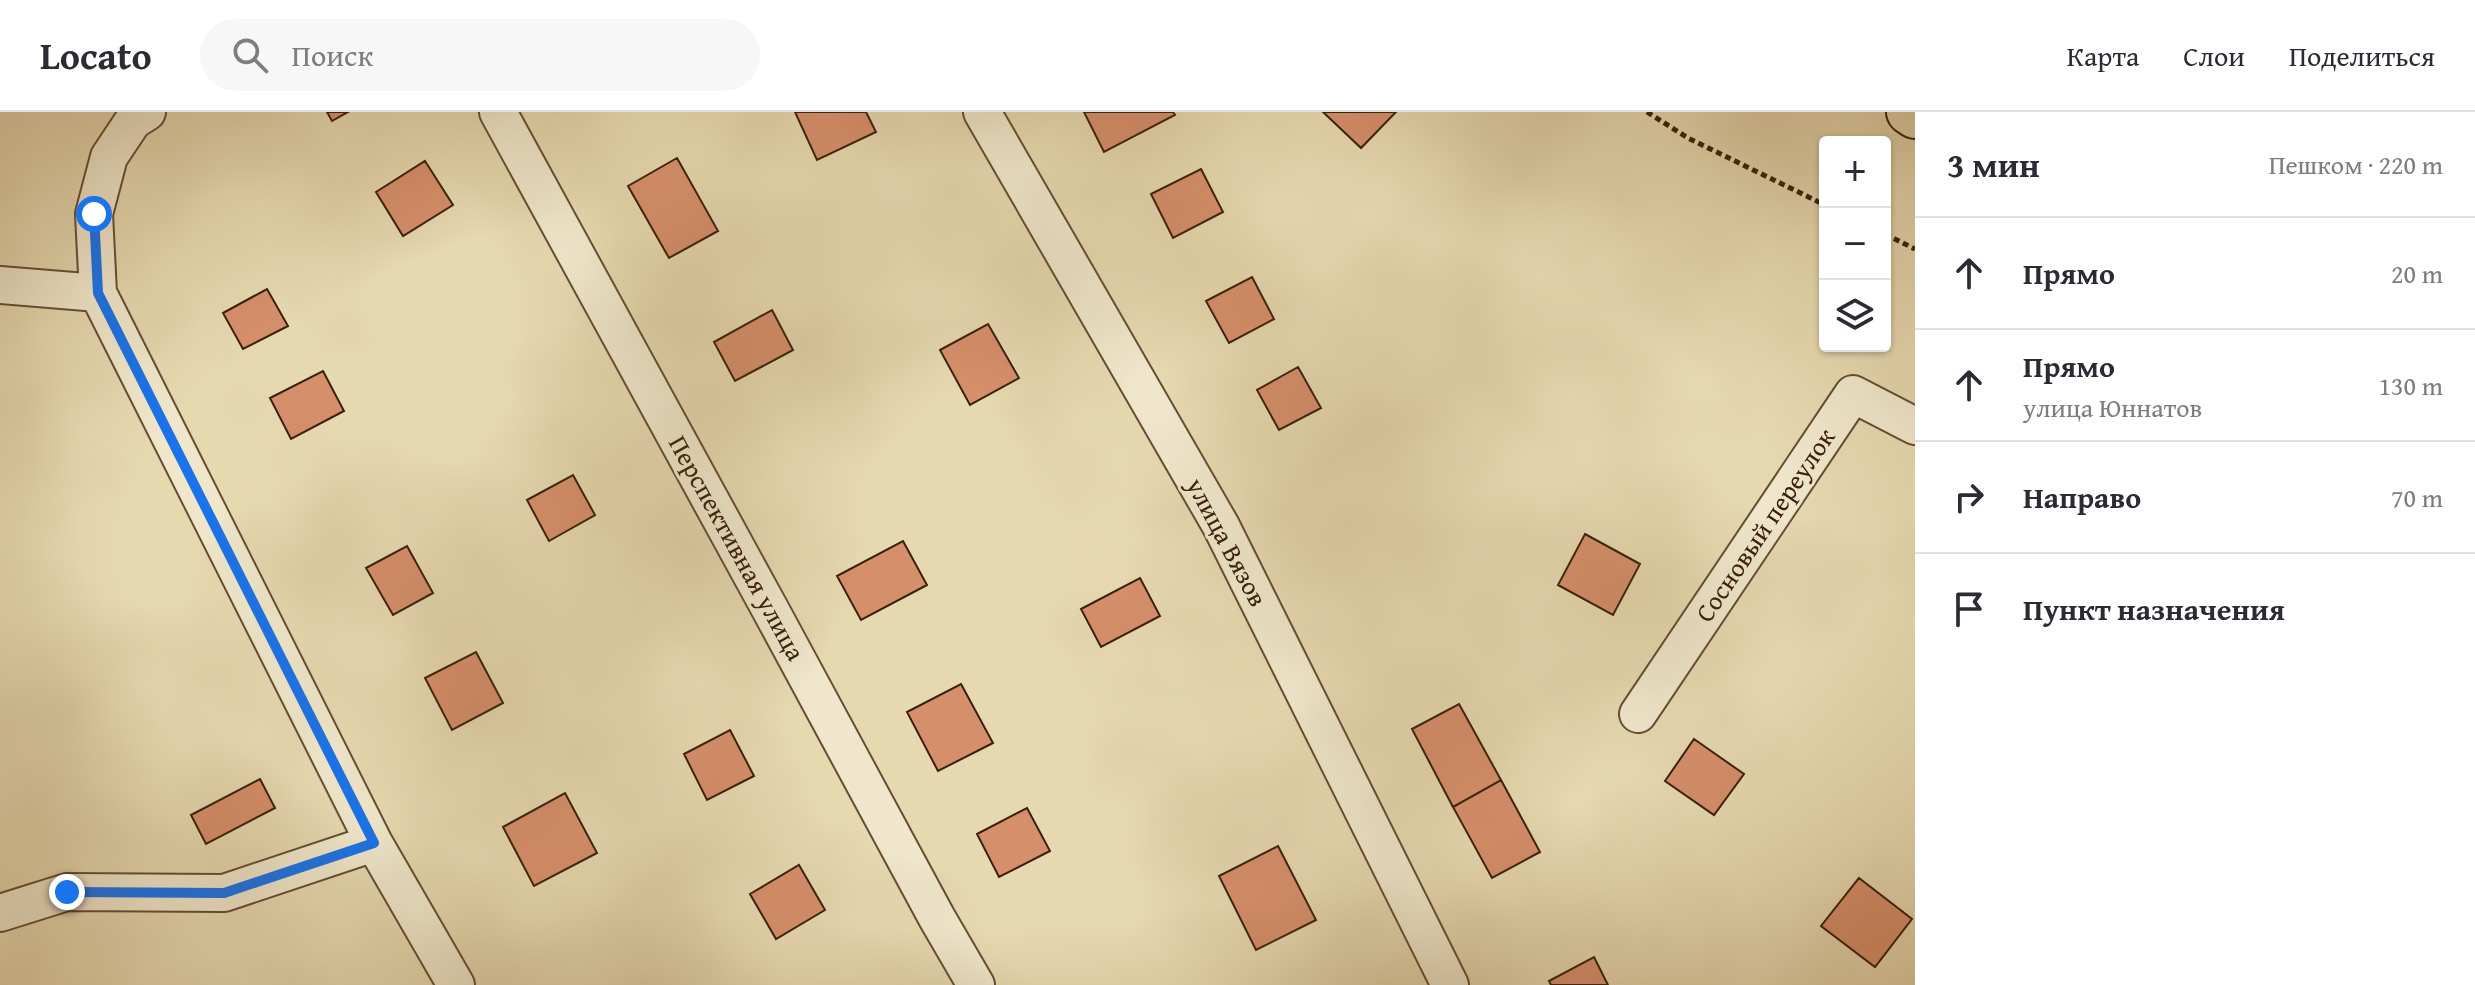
<!DOCTYPE html>
<html lang="ru">
<head>
<meta charset="utf-8">
<style>
	body { margin:0; font-family:"Gentium Book Plus",serif; background:#f7f7f7; color:#2b2b33 }
	.controls { position:absolute; right:24px; top:24px; display:grid; overflow:hidden; border-radius:8px; box-shadow:0 2px 6px #0004 }
	.controls button { width:72px; height:72px; display:grid; place-items:center; padding:0; border:0; border-bottom:2px solid #e1e1e2; background:#fff; color:#2b2b33; font:40px sans-serif }
	.stop { position:absolute; width:24px; height:24px; margin:-18px; border:6px solid #1a73e8; border-radius:50%; background:#fff }
	.stop.end { background:#1a73e8; border-color:#fff; box-shadow:0 2px 8px #0008 }
	.list { margin:0; padding:0; list-style:none }
	h2 { display:flex; justify-content:space-between; align-items:center; height:104px; margin:0; padding:0 32px; font-size:34px }
	h2 small { font-size:26px; font-weight:400; color:#7c7c81 }
	.list li { display:grid; grid-template-columns:52px 1fr auto; gap:24px; align-items:center; box-sizing:border-box; height:112px; padding:0 32px; border-top:2px solid #e1e1e2 }
	.list b { display:block; font-size:30px; white-space:nowrap }
	.list p { margin:0; font-size:26px; white-space:nowrap; color:#7c7c81 }
	.list em { font-size:26px; font-style:normal; color:#7c7c81 }
	.icon { flex:none; width:44px; height:44px; fill:none; stroke:currentColor; stroke-width:2; stroke-linecap:round; stroke-linejoin:round }
	.map { position:relative; flex:none; width:1915px; height:873px; overflow:hidden }
	header { display:flex; align-items:center; gap:48px; box-sizing:border-box; height:112px; padding:0 40px; background:#fff; border-bottom:2px solid #e1e1e2 }
	header strong { font-size:38px }
	nav { display:flex; gap:44px; margin-inline-start:auto; font-size:28px }
	.search { width:560px; height:72px; background:#f7f7f7; display:flex; align-items:center; gap:20px; box-sizing:border-box; padding:0 28px; border-radius:44px; color:#7c7c81; font-size:30px }
	main { display:flex }
	aside { flex:1; background:#fff }
	.map>svg:first-child { display:block }
	.building { fill:#d58f6b; stroke:#3a200b; stroke-width:2 }
	.lines { fill:none; stroke-linecap:round; stroke-linejoin:round }
	.minor-casing { stroke:#654e34; stroke-width:40 }
	.highway-casing { stroke:#3a200b; stroke-width:48 }
	.path { stroke:#3a200b; stroke-width:5; stroke-dasharray:6 4; stroke-linecap:butt }
	.minor { stroke:#efe6cb; stroke-width:36 }
	.highway { stroke:#e6d8af; stroke-width:44 }
	.route { stroke:#1a73e8; stroke-width:10 }
	.labels { text-anchor:middle; stroke-width:6; stroke-linejoin:round; paint-order:stroke }
	.street-label { font-size:26px; fill:#3a200b; stroke:#efe6cb }
</style>
</head>
<body>
<header>
<strong>Locato</strong>
<div class="search"><svg class="icon" aria-label="search" viewBox="0 0 24 24"><circle cx="10" cy="10" r="6"/><path d="M15 15l6 6"/></svg>Поиск</div>
<nav><a>Карта</a><a>Слои</a><a>Поделиться</a></nav>
</header>
<main>
<div class="map">
<svg width="1915" height="873" viewBox="0 0 1915 873">
	<rect width="100%" height="100%" fill="#e6d8af"/>
	<filter id="stains"><feTurbulence type="fractalNoise" baseFrequency=".0025" numOctaves="4"/><feColorMatrix values="0 0 0 0 .2 0 0 0 0 .09 0 0 0 0 .02 0 0 0 .5 -.17"/></filter>
	<radialGradient id="worn" r=".72"><stop offset=".6" stop-color="#630" stop-opacity="0"/><stop offset="1" stop-color="#630" stop-opacity=".3"/></radialGradient>
	<path class="building" d="M327 0H348L332 9Z
		M795 0H866L876 20 817 48Z
		M1084 0H1173L1175 3 1104 40Z
		M1323 0H1396L1361 36Z
		M677 46 718 119 669 146 628 74Z
		M425 49 453 93 403 124 376 80Z
		M1201 57 1223 100 1173 126 1151 82Z
		M1252 165 1274 207 1229 231 1206 189Z
		M267 177 288 214 243 237 223 201Z
		M772 198 793 238 735 269 714 230Z
		M988 212 1019 266 970 293 940 238Z
		M1298 255 1321 296 1279 318 1257 278Z
		M323 259 344 299 291 327 270 286Z
		M573 363 595 403 549 429 527 388Z
		M1585 422 1640 452 1613 503 1558 473Z
		M903 429 927 473 861 508 837 464Z
		M407 434 433 481 393 503 366 456Z
		M1140 466 1160 504 1101 535 1081 497Z
		M476 540 503 591 452 618 425 566Z
		M961 572 993 631 938 659 907 600Z
		M1459 592 1501 668 1453 695 1412 617Z
		M730 618 754 664 707 688 684 642Z
		M1694 627 1744 662 1714 703 1665 669Z
		M260 667 275 696 206 732 191 703Z
		M1501 668 1540 740 1492 766 1453 695Z
		M565 681 597 741 534 774 503 715Z
		M1027 696 1050 739 999 765 977 722Z
		M1278 734 1316 808 1256 838 1219 764Z
		M799 753 825 798 776 827 750 782Z
		M1859 766 1912 807 1875 855 1821 814Z
		M1594 845 1608 873H1551L1549 869Z"/>
	<g class="lines">
		<g class="minor-casing">
			<path id="minor" d="M147 0 133 9 109 45 94 102 98 181 374 731 456 873
				M498 0 770 497 937 806 976 873
				M982 0 1221 414 1450 873
				M0 173 98 181
				M1638 602 1853 282 1915 314
				M0 801 67 780 224 781 374 731"/>
		</g>
		<g class="highway-casing">
			<path id="highway" d="M1909 0 1915 4"/>
		</g>
		<path class="path" d="M1647 0 1688 26 1825 93
			M1885 122 1915 137"/>
		<use href="#minor" class="minor"/>
		<use href="#highway" class="highway"/>
	</g>
	<g class="lines">
		<path class="route" d="M67 780 224 781 374 731 98 181 94 102"/>
	</g>
	<g class="labels">
		<g class="street-label">
			<text transform="translate(1765 413) rotate(-56)" y="9">Сосновый переулок</text>
			<text transform="translate(1227 430) rotate(62)" y="9">улица Вязов</text>
			<text transform="translate(737 436) rotate(61)" y="9">Перспективная улица</text>
		</g>
	</g>
	<rect width="100%" height="100%" filter="url(#stains)"/>
	<rect width="100%" height="100%" fill="url(#worn)"/>
</svg>
<div class="controls">
<button>+</button>
<button>−</button>
<button><svg class="icon" aria-label="layers" viewBox="0 0 24 24"><path d="M12 4l9 5-9 5-9-5zM3 14l9 5 9-5"/></svg></button>
</div>
<div class="stop" style="left:94px;top:102px"></div>
<div class="stop end" style="left:67px;top:780px"></div>
</div>
<aside>
<h2>3 мин<small>Пешком · 220 m</small></h2>
<ul class="list">
<li><svg class="icon" aria-label="ahead" viewBox="0 0 24 24"><path d="M12 20V5M6 11l6-6 6 6"/></svg><div><b>Прямо</b></div><em>20 m</em></li>
<li><svg class="icon" aria-label="ahead" viewBox="0 0 24 24"><path d="M12 20V5M6 11l6-6 6 6"/></svg><div><b>Прямо</b><p>улица Юннатов</p></div><em>130 m</em></li>
<li><svg class="icon" aria-label="right" viewBox="0 0 24 24"><path d="M7 20v-9h11M14 6l5 5-5 5"/></svg><div><b>Направо</b></div><em>70 m</em></li>
<li><svg class="icon" aria-label="arrive" viewBox="0 0 24 24"><path d="M6 21V4h12l-3 4 3 4H6"/></svg><div><b>Пункт назначения</b></div></li>
</ul>
</aside>
</main>
</body>
</html>
